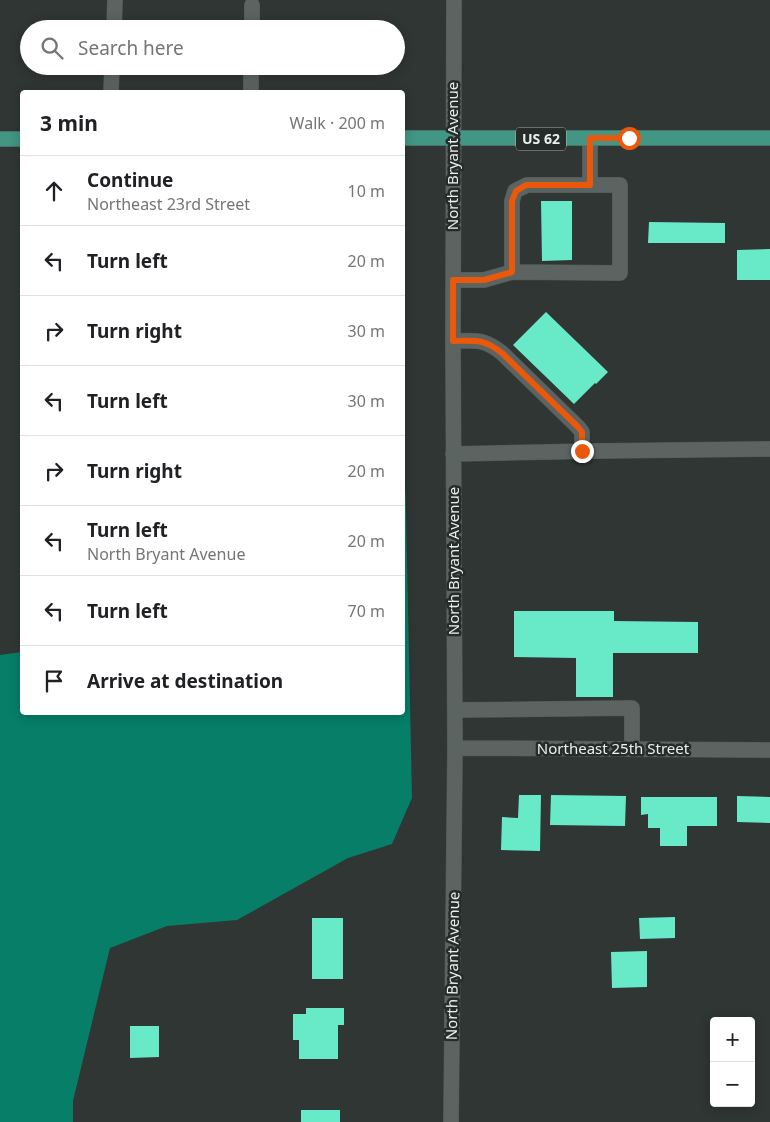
<!DOCTYPE html>
<html lang="en">
<head>
<meta charset="utf-8">
<style>
	body { margin:0; font-family:"Noto Sans",sans-serif; background:#f6f6f6; color:#202124 }
	.controls { position:absolute; right:15px; bottom:15px; display:grid; overflow:hidden; border-radius:5px; box-shadow:0 2px 12px #0003 }
	.controls button { width:45px; height:45px; display:grid; place-items:center; padding:0; border:0; border-bottom:1px solid #e0e0e0; background:#fff; color:#202124; font:25px sans-serif }
	.stop { position:absolute; width:15px; height:15px; margin:-11px; border:4px solid #ea580c; border-radius:50%; background:#fff }
	.stop.end { background:#ea580c; border-color:#fff; box-shadow:0 1px 5px #0008 }
	.list { margin:0; padding:0; list-style:none }
	h2 { display:flex; justify-content:space-between; align-items:center; height:65px; margin:0; padding:0 20px; font-size:21px }
	h2 small { font-size:16px; font-weight:400; color:#757577 }
	.list li { display:grid; grid-template-columns:32px 1fr auto; gap:15px; align-items:center; box-sizing:border-box; height:70px; padding:0 20px; border-top:1px solid #e0e0e0 }
	.list b { display:block; font-size:19px; white-space:nowrap }
	.list p { margin:0; font-size:16px; white-space:nowrap; color:#757577 }
	.list em { font-size:16px; font-style:normal; color:#757577 }
	.icon { flex:none; width:28px; height:28px; fill:none; stroke:currentColor; stroke-width:2; stroke-linecap:round; stroke-linejoin:round }
	.map { position:relative; flex:none; width:770px; height:1122px; overflow:hidden }
	.search { position:absolute; background:#fff; box-shadow:0 2px 12px #0003; left:20px; top:20px; width:385px; height:55px; display:flex; align-items:center; gap:12px; box-sizing:border-box; padding:0 18px; border-radius:28px; color:#757577; font-size:19px }
	.panel { position:absolute; background:#fff; box-shadow:0 2px 12px #0003; left:20px; top:90px; width:385px; height:625px; border-radius:5px }
	.map>svg:first-child { display:block }
	.forest { fill:#067e68 }
	.building { fill:#68eac9 }
	.lines { fill:none; stroke-linecap:round; stroke-linejoin:round }
	.minor-casing { stroke:#4e5452; stroke-width:16 }
	.major-casing { stroke:#4e5452; stroke-width:16 }
	.minor { stroke:#5c6461; stroke-width:15 }
	.major { stroke:#429683; stroke-width:15 }
	.route { stroke:#ea580c; stroke-width:6 }
	.labels { text-anchor:middle; stroke-width:5; stroke-linejoin:round; paint-order:stroke }
	.shield { fill:#252c2a; stroke:#afb4b2; stroke-width:1 }
	.shield-label { font-size:14px; font-weight:bold; fill:#eaefed }
	.street-label { font-size:15px; fill:#eaefed; stroke:#252c2a }
</style>
</head>
<body>
<div class="map">
<svg width="770" height="1122" viewBox="0 0 770 1122">
	<rect width="100%" height="100%" fill="#2f3634"/>
	<path class="forest" d="M403 435 406 511 412 798 392 844 348 858 237 920 167 926 110 948 73 1101V1122H0V655L22 652V712H402Z"/>
	<path class="building" d="M541 201H572V260L542 261Z
		M649 222 725 223V243H648Z
		M770 249V280H737V250Z
		M546 312 608 372 596 384 595 383 574 404 513 345Z
		M514 611H614V621L698 622V653H613V697H576V658L514 657Z
		M519 795H541L540 851 501 850 502 817 518 818Z
		M551 795 626 796 625 826 550 825Z
		M737 796 770 797V823L737 822Z
		M641 797H717V826H687V846H660V828H648V814L641 815Z
		M675 917V938L640 939 639 918Z
		M312 918H343V979H312Z
		M647 951V987L612 988 611 952Z
		M306 1008H344V1025H338V1059H299V1040H293V1014H306Z
		M130 1026H159V1057L130 1058Z
		M301 1110H340V1122H301Z"/>
	<g class="lines">
		<g class="minor-casing">
			<path id="minor" d="M114 29 115 0
				M252 29V5
				M111 92 112 66
				M251 92V66
				M590 138V185
				M527 185H620V273L512 272V201L515 191Z
				M453 280H484L512 272
				M453 341C476 341 483 338 502 353L578 427 582 432V451
				M453 454 597 451 770 449
				M455 710 632 708V749
				M455 748 770 750
				M451 1122 455 748 453 341 454 0"/>
		</g>
		<g class="major-casing">
			<path id="major" d="M402 138H770
				M0 139H22"/>
		</g>
		<use href="#minor" class="minor"/>
		<use href="#major" class="major"/>
	</g>
	<g class="lines">
		<path class="route" d="M582 451V432L578 427 502 353C483 338 476 341 453 341V280H484L512 272V201L516 191 526 185H590V138H629"/>
	</g>
	<g class="labels">
		<rect class="shield" x="516" y="127.5" width="50" height="23" rx="4"/>
		<g class="shield-label">
			<text x="541" y="144">US 62</text>
		</g>
		<g class="street-label">
			<text transform="translate(453 156) rotate(-90)" y="5">North Bryant Avenue</text>
			<text transform="translate(454 561) rotate(-90)" y="5">North Bryant Avenue</text>
			<text x="613" y="754">Northeast 25th Street</text>
			<text transform="translate(453 966) rotate(-89)" y="5">North Bryant Avenue</text>
		</g>
	</g>
</svg>
<div class="controls">
<button>+</button>
<button>−</button>
</div>
<div class="stop" style="left:629px;top:138px"></div>
<div class="stop end" style="left:582px;top:451px"></div>
<div class="search"><svg class="icon" aria-label="search" viewBox="0 0 24 24"><circle cx="10" cy="10" r="6"/><path d="M15 15l6 6"/></svg>Search here</div>
<section class="panel">
<h2>3 min<small>Walk · 200 m</small></h2>
<ul class="list">
<li><svg class="icon" aria-label="ahead" viewBox="0 0 24 24"><path d="M12 20V5M6 11l6-6 6 6"/></svg><div><b>Continue</b><p>Northeast 23rd Street</p></div><em>10 m</em></li>
<li><svg class="icon" aria-label="left" viewBox="0 0 24 24"><path d="M17 20v-9H6M10 6l-5 5 5 5"/></svg><div><b>Turn left</b></div><em>20 m</em></li>
<li><svg class="icon" aria-label="right" viewBox="0 0 24 24"><path d="M7 20v-9h11M14 6l5 5-5 5"/></svg><div><b>Turn right</b></div><em>30 m</em></li>
<li><svg class="icon" aria-label="left" viewBox="0 0 24 24"><path d="M17 20v-9H6M10 6l-5 5 5 5"/></svg><div><b>Turn left</b></div><em>30 m</em></li>
<li><svg class="icon" aria-label="right" viewBox="0 0 24 24"><path d="M7 20v-9h11M14 6l5 5-5 5"/></svg><div><b>Turn right</b></div><em>20 m</em></li>
<li><svg class="icon" aria-label="left" viewBox="0 0 24 24"><path d="M17 20v-9H6M10 6l-5 5 5 5"/></svg><div><b>Turn left</b><p>North Bryant Avenue</p></div><em>20 m</em></li>
<li><svg class="icon" aria-label="left" viewBox="0 0 24 24"><path d="M17 20v-9H6M10 6l-5 5 5 5"/></svg><div><b>Turn left</b></div><em>70 m</em></li>
<li><svg class="icon" aria-label="arrive" viewBox="0 0 24 24"><path d="M6 21V4h12l-3 4 3 4H6"/></svg><div><b>Arrive at destination</b></div></li>
</ul>
</section>
</div>
</body>
</html>
